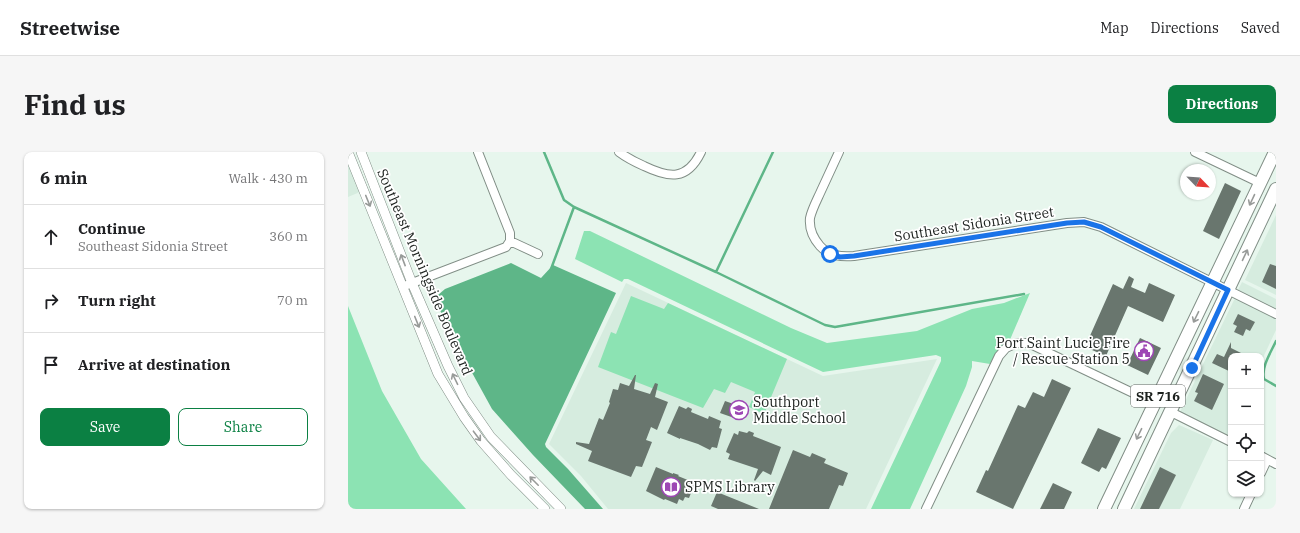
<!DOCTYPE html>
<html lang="en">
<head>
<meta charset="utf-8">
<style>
	body { margin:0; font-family:"IBM Plex Serif",serif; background:#f6f6f6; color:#202124 }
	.controls { position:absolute; right:12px; bottom:12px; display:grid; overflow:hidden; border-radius:8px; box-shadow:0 1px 3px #0004 }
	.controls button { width:36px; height:36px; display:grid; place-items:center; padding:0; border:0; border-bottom:1px solid #e0e0e0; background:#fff; color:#202124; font:20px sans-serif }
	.compass { position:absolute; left:832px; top:12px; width:36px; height:36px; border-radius:50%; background:#fff; box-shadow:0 1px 3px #0004; rotate:115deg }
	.stop { position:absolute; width:12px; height:12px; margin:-9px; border:3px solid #1a73e8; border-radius:50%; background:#fff }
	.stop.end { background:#1a73e8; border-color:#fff; box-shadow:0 1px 4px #0008 }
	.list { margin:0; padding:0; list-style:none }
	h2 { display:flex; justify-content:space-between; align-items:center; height:52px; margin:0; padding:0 16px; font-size:17px }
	h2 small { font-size:13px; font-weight:400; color:#757577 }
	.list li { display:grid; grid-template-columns:26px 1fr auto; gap:12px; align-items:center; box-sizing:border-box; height:64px; padding:0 16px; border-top:1px solid #e0e0e0 }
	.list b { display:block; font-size:15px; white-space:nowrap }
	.list p { margin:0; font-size:13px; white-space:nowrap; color:#757577 }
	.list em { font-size:13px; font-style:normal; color:#757577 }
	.actions { display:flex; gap:8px; padding:12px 16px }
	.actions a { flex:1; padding:9px 0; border:1px solid #0b8043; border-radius:8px; text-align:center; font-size:14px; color:#0b8043 }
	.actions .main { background:#0b8043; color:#fff }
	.icon { flex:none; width:22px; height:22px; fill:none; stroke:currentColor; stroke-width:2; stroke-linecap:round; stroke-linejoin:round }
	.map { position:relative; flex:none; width:928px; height:357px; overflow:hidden; border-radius:8px }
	header { display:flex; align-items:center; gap:24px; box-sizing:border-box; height:56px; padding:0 20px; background:#fff; border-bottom:1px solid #e0e0e0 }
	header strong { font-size:19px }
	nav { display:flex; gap:22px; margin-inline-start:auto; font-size:14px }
	.intro { display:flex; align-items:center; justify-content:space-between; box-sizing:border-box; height:96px; padding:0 24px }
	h1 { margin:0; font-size:28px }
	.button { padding:10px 18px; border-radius:8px; background:#0b8043; color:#fff; font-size:14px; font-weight:700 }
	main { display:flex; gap:24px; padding:0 24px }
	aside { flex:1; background:#fff; border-radius:8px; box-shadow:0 1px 3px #0004 }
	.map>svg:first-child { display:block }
	.built { fill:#d6ecdf }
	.green { fill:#8ce3b3 }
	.water { fill:#5eb688 }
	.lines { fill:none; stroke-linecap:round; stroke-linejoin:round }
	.stream { stroke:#5eb688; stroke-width:2.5 }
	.building { fill:#69766e }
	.minor-casing { stroke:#818e86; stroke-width:10 }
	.tertiary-casing { stroke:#818e86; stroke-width:10 }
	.primary-casing { stroke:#818e86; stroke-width:14 }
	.minor { stroke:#fff; stroke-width:8 }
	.tertiary { stroke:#fff; stroke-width:9 }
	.primary { stroke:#fff; stroke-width:12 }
	.oneway { stroke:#989b99 }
	.route { stroke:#1a73e8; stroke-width:5 }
	.labels { text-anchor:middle; stroke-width:3.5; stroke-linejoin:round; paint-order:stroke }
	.shield { fill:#fff; stroke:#5f6361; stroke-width:1 }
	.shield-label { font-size:13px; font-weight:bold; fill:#1b201d }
	.street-label { font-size:14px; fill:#1b201d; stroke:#fff }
	.poi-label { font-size:14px; fill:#1b201d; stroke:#fff; text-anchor:start }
</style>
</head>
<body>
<header>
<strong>Streetwise</strong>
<nav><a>Map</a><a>Directions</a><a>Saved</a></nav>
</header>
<div class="intro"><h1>Find us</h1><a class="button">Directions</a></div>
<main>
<aside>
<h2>6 min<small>Walk · 430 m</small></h2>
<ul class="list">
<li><svg class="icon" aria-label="ahead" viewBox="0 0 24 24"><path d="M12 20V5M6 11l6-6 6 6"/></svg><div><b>Continue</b><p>Southeast Sidonia Street</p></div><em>360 m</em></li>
<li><svg class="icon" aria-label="right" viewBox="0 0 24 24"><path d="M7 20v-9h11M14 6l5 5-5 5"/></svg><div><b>Turn right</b></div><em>70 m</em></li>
<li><svg class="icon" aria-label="arrive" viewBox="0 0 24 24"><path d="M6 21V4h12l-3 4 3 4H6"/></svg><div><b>Arrive at destination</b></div></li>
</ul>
<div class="actions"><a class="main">Save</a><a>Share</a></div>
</aside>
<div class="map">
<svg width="928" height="357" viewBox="0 0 928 357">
	<rect width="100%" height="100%" fill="#e7f6ed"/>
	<path class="built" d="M0 11 12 40 0 45Z
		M928 63V143L897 128Z
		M894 130 928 147V157L890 138Z
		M278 131 475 224 589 207 518 357H260L233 324 201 292Z
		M887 146 928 166V178L913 210V204H883V274L879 283 832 260Z
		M831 273 865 288 832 357H786L823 281Z"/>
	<path class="green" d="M236 79H242L443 176 479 191 569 179 624 157 656 151 682 141 661 190C651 195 647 203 642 212L624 209V215L618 234 562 357H523L593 209V205L588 203 475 220 280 127H276L274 130 227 107Z
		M283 144 316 157 320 151 439 207 416 262 401 255 407 240 383 230 377 241 366 237 355 256 250 215 263 180 268 182Z
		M0 154 34 239 73 307 118 357H0Z"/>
	<path class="water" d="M163 111 193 126 205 113 268 141 197 292 198 295 220 317 255 357H237L185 303 144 257 111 197 87 148 90 143 97 137Z"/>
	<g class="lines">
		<path class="stream" d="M196 0 216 48 226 55 368 120 477 173 487 175 676 142
			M203 117 226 55
			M368 120 425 0
			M928 189C923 200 913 215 916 227L928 234"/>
	</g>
	<path class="building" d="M877 31 893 39 871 87 855 79Z
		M922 112 928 114V137L914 130Z
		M781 124 786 127 783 135 797 141 801 131 827 143 815 170 780 154 758 204 737 195 765 132 775 137Z
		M890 162 907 170 902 179 898 177 895 184 886 180 889 174 885 172Z
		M792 186 813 196 800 223 779 213Z
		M883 190V196L899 204H883V220L864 211 869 202 876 205Z
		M855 222 876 232 864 258 846 249 850 241 847 240Z
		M287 223H288L286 237 302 242 307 231 310 232 307 245 320 250 309 278 303 275 298 288 304 290 294 315 288 314 283 325 240 309 244 299 228 292V290L241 292 251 266 255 268 262 251 261 250 265 237 270 238 272 231 281 234Z
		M704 227 723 236 665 357 628 340 638 318 640 319 670 253 677 256 685 240 696 245Z
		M377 249 397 256 392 268 372 261Z
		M331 254 338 257 340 255 344 257 343 260 360 267 361 264 373 269 371 276 374 277 369 296 364 295 362 298 350 292 332 286V287L319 281Z
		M750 276 773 286 758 317 754 315 751 320 733 311Z
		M391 279 399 281 401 279 406 281 405 284 433 295 423 323 415 319 407 329 406 328 410 317 380 307 382 302 378 300 379 297 386 281 390 283Z
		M445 298 462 305 464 301 478 307 476 311 500 321 495 334 491 333 481 357H421Z
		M308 315 325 322V321L331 323 330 324 347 331 341 346 337 345 335 349 331 347 329 352 317 347 316 348 298 339Z
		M812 315 828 323 811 357H792Z
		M705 331 724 340 716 357H692Z
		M369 340 411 357H370L363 354Z"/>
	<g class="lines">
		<g class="minor-casing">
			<path id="minor" d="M271 0C279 6 287 10 296 14 321 26 339 29 353 0
				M491 0C485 13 479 26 473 39 469 48 464 57 462 66 461 76 465 86 472 94 481 104 493 105 506 104L719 71 736 70 753 75 928 162
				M847 0 912 31
				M162 89 190 102
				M59 133 158 95 162 89V81L130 0
				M823 260 883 290
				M913 304 928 312
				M913 321 919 308
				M578 357 651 204 658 196 669 191H680L806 251
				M896 357 903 342"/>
		</g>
		<g class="tertiary-casing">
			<path id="tertiary" d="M0 0 90 222 116 265 133 289 163 323 197 357
				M13 0 64 131 100 214 116 246 143 285 213 357"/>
		</g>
		<g class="primary-casing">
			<path id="primary" d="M756 357 927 0
				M776 357 928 37"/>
		</g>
		<use href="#minor" class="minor"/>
		<use href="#tertiary" class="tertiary"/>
		<use href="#primary" class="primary"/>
	</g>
	<defs><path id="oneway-shaft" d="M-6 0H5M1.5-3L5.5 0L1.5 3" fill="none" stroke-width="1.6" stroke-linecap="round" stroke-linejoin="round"/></defs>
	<g class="oneway">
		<use href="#oneway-shaft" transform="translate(904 48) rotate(115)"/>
		<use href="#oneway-shaft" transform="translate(20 49) rotate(68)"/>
		<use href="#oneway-shaft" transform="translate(897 103) rotate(-65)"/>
		<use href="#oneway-shaft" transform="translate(55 108) rotate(-111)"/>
		<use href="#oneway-shaft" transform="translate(848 165) rotate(116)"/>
		<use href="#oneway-shaft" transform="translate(69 170) rotate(68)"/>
		<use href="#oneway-shaft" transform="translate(107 227) rotate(-116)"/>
		<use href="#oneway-shaft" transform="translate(791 282) rotate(116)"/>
		<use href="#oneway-shaft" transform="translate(129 284) rotate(53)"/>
		<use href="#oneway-shaft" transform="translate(186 329) rotate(-135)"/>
	</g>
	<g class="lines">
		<path class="route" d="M482 102 492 105 506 104 719 71 736 70 753 75 880 138 844 216"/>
	</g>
	<defs>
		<g id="civic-ring" transform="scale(1)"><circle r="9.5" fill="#fff" stroke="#9d47b4" stroke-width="1.5"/><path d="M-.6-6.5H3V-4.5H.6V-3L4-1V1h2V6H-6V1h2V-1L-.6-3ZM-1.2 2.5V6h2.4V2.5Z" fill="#9d47b4"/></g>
		<g id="school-ring" transform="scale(1)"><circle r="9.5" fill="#fff" stroke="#9d47b4" stroke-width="1.5"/><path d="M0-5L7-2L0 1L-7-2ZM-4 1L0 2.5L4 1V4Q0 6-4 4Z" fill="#9d47b4"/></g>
		<g id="library-ring" transform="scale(1)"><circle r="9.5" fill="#fff" stroke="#9d47b4" stroke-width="1.5"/><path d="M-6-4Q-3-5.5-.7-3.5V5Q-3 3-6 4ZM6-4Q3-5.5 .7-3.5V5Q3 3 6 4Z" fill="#9d47b4"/></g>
	</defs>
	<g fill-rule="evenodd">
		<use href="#civic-ring" x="796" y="199"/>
		<use href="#school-ring" x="391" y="258"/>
		<use href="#library-ring" x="323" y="335"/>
	</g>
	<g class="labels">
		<rect class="shield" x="783" y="233" width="54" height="22" rx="3"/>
		<g class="shield-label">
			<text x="810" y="249">SR 716</text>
		</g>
		<g class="street-label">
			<text transform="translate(626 72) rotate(-9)" y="5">Southeast Sidonia Street</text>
			<text transform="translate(77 120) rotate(67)" y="5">Southeast Morningside Boulevard</text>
		</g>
		<g class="poi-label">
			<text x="782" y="196" text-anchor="end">Port Saint Lucie Fire<tspan x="782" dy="16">/ Rescue Station 5</tspan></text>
			<text x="405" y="255">Southport<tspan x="405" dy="16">Middle School</tspan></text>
			<text x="337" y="340">SPMS Library</text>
		</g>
	</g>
</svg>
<div class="controls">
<button>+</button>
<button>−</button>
<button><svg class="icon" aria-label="locate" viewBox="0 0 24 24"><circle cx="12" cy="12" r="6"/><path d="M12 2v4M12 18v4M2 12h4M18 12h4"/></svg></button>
<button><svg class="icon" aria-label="layers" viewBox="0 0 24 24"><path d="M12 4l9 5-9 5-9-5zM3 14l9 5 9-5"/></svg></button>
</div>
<svg class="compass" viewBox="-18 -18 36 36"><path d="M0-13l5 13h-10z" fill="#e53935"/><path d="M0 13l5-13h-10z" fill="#757577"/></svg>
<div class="stop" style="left:482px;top:102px"></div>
<div class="stop end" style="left:844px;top:216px"></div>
</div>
</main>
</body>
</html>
